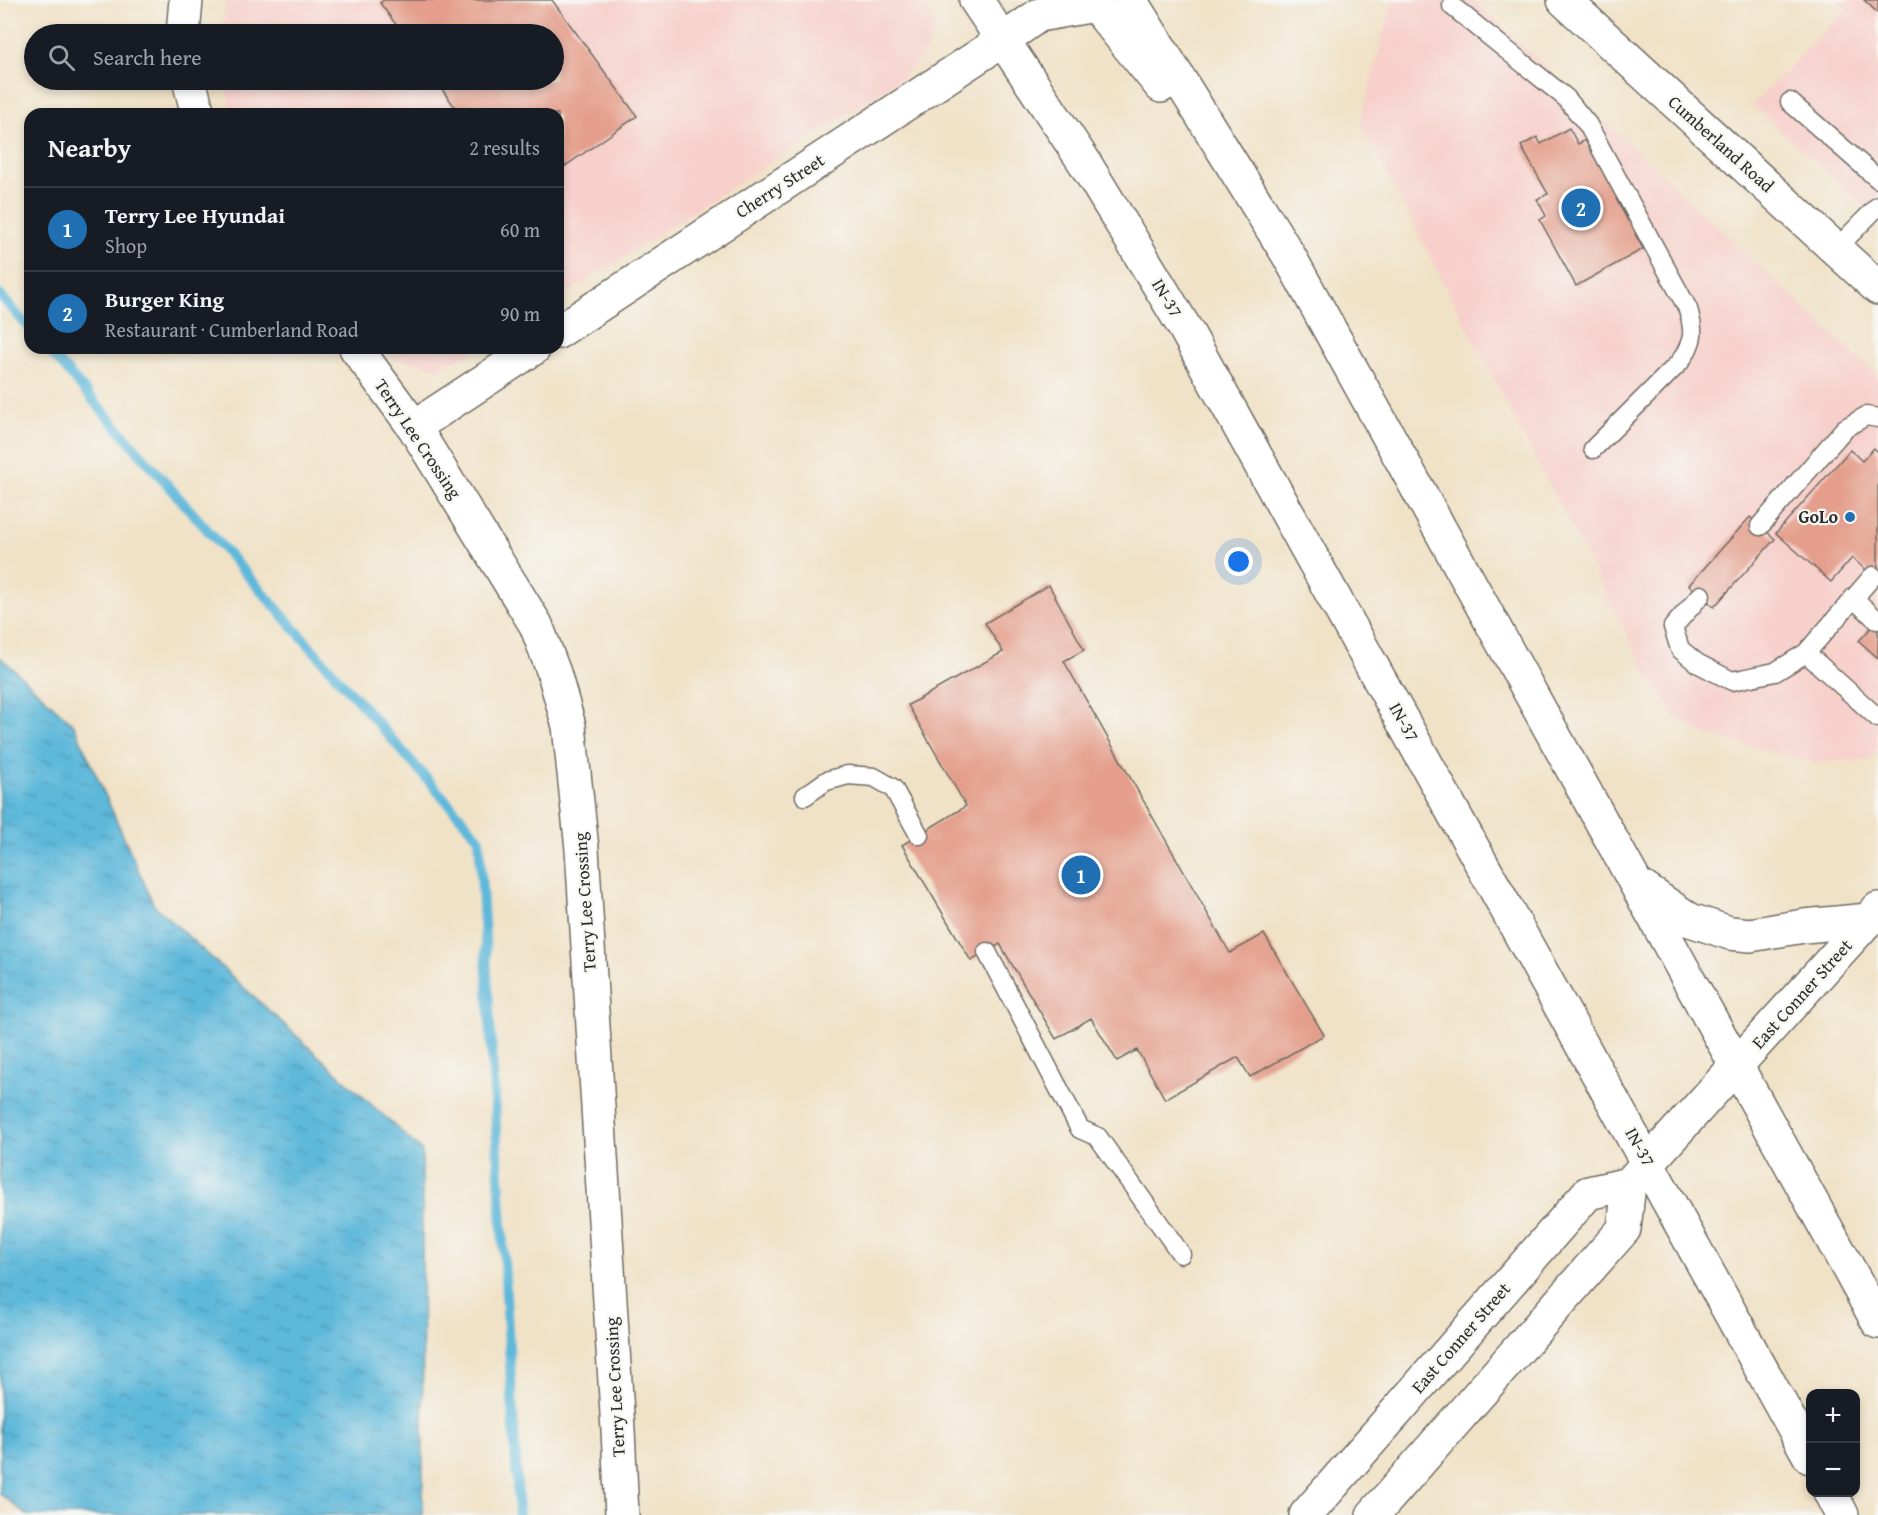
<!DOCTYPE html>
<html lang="en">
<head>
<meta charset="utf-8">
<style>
	body { margin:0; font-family:"Gentium Book Plus",serif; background:#20242c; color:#f1f3f6 }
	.controls { position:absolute; right:18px; bottom:18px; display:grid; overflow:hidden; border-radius:12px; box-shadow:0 3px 9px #0003 }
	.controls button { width:54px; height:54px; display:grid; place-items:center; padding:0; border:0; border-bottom:2px solid #363941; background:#171b24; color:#f1f3f6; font:30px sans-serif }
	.you { position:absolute; left:1239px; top:562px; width:21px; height:21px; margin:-15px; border:4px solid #fff; border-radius:50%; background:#1a73e8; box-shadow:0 0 0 9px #1a73e833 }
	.badge { display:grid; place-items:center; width:39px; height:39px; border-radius:50%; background:#1f6fb2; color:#fff; font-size:20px; font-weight:700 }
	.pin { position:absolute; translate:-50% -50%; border:3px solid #fff; box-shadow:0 2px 6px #0006 }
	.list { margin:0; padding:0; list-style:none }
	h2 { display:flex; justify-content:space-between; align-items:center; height:78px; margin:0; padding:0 24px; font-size:26px }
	h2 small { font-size:20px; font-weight:400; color:#9ea1a6 }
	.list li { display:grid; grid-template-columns:39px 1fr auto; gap:18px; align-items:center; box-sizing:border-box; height:84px; padding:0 24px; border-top:2px solid #363941 }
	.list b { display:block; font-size:22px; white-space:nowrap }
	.list p { margin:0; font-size:20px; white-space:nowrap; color:#9ea1a6 }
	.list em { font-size:20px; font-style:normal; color:#9ea1a6 }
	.icon { flex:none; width:33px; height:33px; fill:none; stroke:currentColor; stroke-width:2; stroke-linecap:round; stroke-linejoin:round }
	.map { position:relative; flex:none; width:1878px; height:1515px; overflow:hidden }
	.search { position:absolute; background:#171b24; box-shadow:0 3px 9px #0003; left:24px; top:24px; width:540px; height:66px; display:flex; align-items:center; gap:15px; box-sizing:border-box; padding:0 21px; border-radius:33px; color:#9ea1a6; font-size:22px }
	.panel { position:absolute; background:#171b24; box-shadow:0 3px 9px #0003; left:24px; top:108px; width:540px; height:246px; border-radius:18px }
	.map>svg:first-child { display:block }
	.built { fill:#f7d0cb }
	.water { fill:url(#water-ripples); stroke:#447282; stroke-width:1.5 }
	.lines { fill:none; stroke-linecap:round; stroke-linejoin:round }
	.stream { stroke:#5db8da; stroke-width:10 }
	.building { fill:#e49e8b }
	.lane-casing { stroke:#706b62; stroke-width:21 }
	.street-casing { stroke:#706b62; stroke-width:36 }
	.primary-casing { stroke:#706b62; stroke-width:36 }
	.highway-casing { stroke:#706b62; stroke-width:36 }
	.lane { stroke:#fff; stroke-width:18 }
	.street { stroke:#fff; stroke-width:33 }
	.primary { stroke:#fff; stroke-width:33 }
	.highway { stroke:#fff; stroke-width:33 }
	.poi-dot { fill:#1f6fb2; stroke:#f6f6f2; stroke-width:2 }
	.labels { text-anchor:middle; stroke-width:4.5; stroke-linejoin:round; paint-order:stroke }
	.street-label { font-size:18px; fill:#2b2b2b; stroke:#f6f6f2 }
	.poi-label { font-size:18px; font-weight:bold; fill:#2b2b2b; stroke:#f6f6f2; text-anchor:end }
</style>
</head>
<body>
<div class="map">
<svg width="1878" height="1515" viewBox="0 0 1878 1515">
	<defs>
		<pattern id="water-ripples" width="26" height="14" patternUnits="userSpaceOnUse" patternTransform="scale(1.5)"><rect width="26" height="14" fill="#5db8da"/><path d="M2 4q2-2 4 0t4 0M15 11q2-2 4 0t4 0" fill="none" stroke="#4d96b1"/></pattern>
	</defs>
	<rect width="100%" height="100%" fill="#f6f6f2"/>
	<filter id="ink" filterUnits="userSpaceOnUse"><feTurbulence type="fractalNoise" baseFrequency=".0167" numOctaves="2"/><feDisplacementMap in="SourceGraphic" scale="12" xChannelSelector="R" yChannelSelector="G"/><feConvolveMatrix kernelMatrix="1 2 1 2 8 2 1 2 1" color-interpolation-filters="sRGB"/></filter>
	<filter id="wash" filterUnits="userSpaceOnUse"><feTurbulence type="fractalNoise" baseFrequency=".008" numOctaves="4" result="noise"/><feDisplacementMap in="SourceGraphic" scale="24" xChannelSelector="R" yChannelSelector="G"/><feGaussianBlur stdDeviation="1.35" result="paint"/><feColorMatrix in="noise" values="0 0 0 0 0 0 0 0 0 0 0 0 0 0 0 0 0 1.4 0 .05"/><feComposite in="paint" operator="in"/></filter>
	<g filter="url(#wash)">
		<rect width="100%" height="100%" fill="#f0e2c7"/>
		<path class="built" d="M226 0H919L936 25 923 55 902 78 558 299V114H231L225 80H554V34H222Z
			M1393 0H1474L1878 377V750L1869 760 1813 762 1707 735 1675 717 1647 673 1360 122Z
			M1837 0H1878V219L1753 105 1846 9Z
			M380 348H482L437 368 398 360Z"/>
		<path class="water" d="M0 657 74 725 154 905 422 1151 423 1515H27L0 1494Z"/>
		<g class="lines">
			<path class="stream" d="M0 295 30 329
				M47 348 479 838 519 1515"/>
		</g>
		<g id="blocks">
			<path class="building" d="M384 0H552L637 116 558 171V114H460L435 80H554V34H403L380 3Z
				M1864 0H1878V13Z
				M1569 128 1578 144 1585 140 1610 185 1613 183 1620 196 1616 199 1628 221 1632 219 1639 232 1635 234 1643 249 1576 286 1540 220 1546 216 1537 199 1548 194 1521 146 1537 137 1541 144Z
				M1874 448 1878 452V580L1852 558 1831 582 1776 533 1850 450 1862 461Z
				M1750 517 1775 539 1714 607 1689 585Z
				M1049 585 1084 650 1064 661 1230 953 1264 934 1324 1035 1250 1077 1238 1057 1165 1099 1137 1050 1117 1061 1091 1018 1056 1039 1000 944 971 961 902 845 966 806 908 705 1003 652 985 623Z
				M1878 620V658L1859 641Z"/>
		</g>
	</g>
	<g filter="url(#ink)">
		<use href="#blocks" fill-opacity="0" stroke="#706b62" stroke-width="1.5"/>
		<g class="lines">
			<g class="lane-casing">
				<path id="lane" d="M1452 6 1566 98 1588 125 1688 309C1695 333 1694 341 1680 362L1593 449
					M1790 102 1878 179
					M1836 249 1878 206
					M1760 526 1845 428 1866 416 1878 418
					M1701 595 1673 627 1680 649 1697 663 1732 681 1775 672 1806 653 1873 576
					M1853 598 1877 620
					M1806 653 1878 718
					M805 796 826 781 848 775 874 777 893 788 919 835
					M987 952 1080 1129 1098 1137 1181 1254"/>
			</g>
			<g class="street-casing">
				<path id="street" d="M1564 0 1878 288
					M183 34 186 0
					M189 80 198 114
					M558 332 1003 40
					M356 348 414 427 536 625 554 673 569 726 582 849 618 1430 622 1515
					M414 427 534 348"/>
			</g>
			<g class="primary-casing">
				<path id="primary" d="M1306 1515 1588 1193 1629 1184
					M1373 1515 1624 1229 1629 1184 1878 909"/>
			</g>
			<g class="highway-casing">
				<path id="highway" d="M976 0 1083 160 1186 330 1810 1457
					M1130 0 1289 256 1878 1322
					M1003 40 1039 15 1095 5 1161 86
					M1641 887 1690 920 1730 933 1750 935 1804 926 1869 920
					M1830 1492 1842 1515"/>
			</g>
			<use href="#lane" class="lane"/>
			<use href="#street" class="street"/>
			<use href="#primary" class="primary"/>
			<use href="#highway" class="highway"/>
		</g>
	</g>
	<circle class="poi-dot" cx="1850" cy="517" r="6"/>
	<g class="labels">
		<g class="street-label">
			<text transform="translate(1721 144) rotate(42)" y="6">Cumberland Road</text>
			<text transform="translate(780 186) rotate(-33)" y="6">Cherry Street</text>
			<text transform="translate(1167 298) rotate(59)" y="6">IN-37</text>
			<text transform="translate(418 439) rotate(56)" y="6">Terry Lee Crossing</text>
			<text transform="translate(1404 722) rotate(61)" y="6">IN-37</text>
			<text transform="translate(585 902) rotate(-94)" y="6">Terry Lee Crossing</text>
			<text transform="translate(1802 994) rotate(-48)" y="6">East Conner Street</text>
			<text transform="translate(1640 1147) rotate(61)" y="6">IN-37</text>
			<text transform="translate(1461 1338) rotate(-49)" y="6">East Conner Street</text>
			<text transform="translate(615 1387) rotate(-93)" y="6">Terry Lee Crossing</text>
		</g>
		<g class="poi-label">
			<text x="1838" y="523">GoLo</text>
		</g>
	</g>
</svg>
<div class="controls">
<button>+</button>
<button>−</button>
</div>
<div class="you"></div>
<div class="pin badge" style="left:1081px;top:875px">1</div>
<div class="pin badge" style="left:1581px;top:208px">2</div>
<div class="search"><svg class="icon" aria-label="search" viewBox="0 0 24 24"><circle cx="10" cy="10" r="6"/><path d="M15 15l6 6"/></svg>Search here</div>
<section class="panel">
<h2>Nearby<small>2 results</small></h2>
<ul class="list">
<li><span class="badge">1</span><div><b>Terry Lee Hyundai</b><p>Shop</p></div><em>60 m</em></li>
<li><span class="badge">2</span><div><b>Burger King</b><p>Restaurant · Cumberland Road</p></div><em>90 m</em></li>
</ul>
</section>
</div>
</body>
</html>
